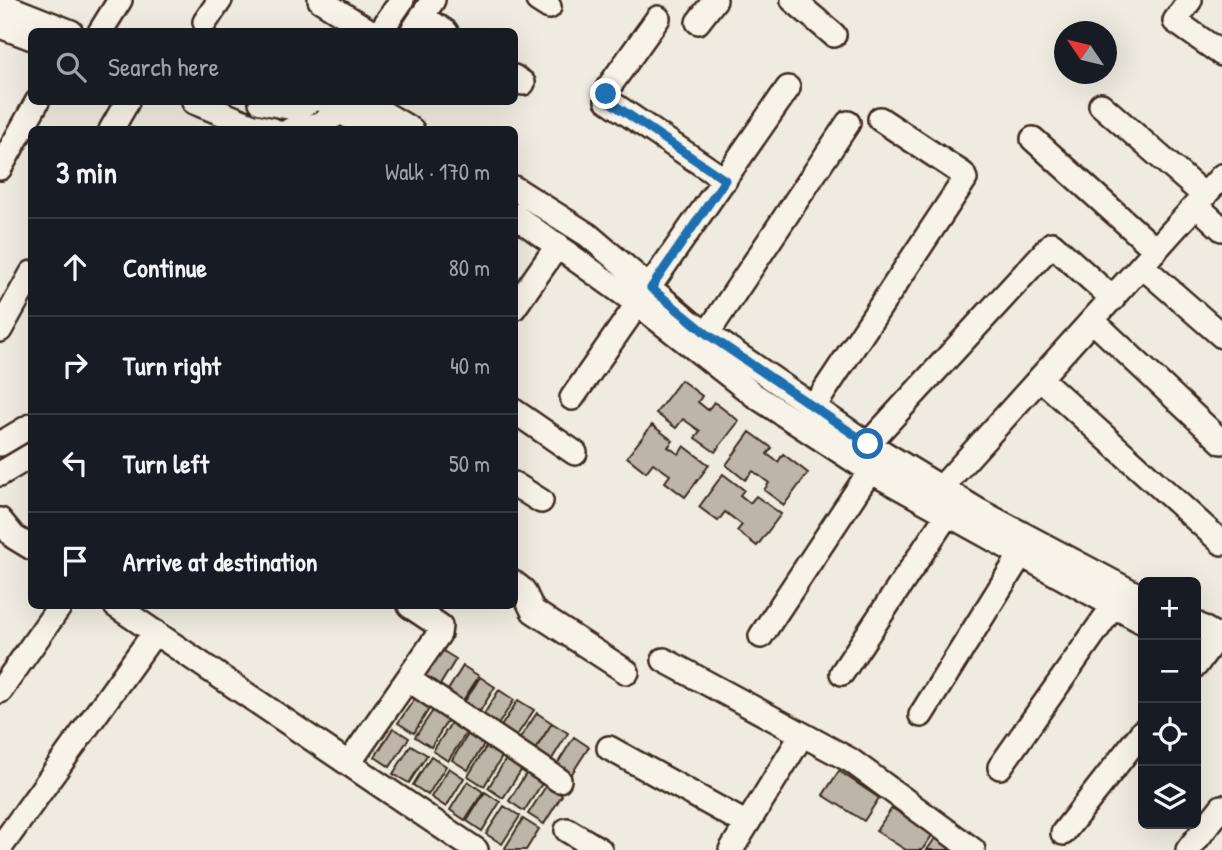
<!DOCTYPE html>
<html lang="en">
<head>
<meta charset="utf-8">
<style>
	body { margin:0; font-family:"Patrick Hand",sans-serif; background:#242831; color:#f1f3f6 }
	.controls { position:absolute; right:21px; bottom:21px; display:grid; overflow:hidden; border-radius:10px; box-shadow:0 7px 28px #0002 }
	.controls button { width:63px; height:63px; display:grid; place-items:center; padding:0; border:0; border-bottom:2px solid #363941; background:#171b24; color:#f1f3f6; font:35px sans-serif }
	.compass { position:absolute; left:1054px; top:21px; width:63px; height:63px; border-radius:50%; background:#171b24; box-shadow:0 7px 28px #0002; rotate:305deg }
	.stop { position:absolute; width:21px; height:21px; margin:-16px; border:5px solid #1f6fb2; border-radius:50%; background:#fff }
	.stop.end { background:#1f6fb2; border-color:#fff; box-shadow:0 2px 7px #0008 }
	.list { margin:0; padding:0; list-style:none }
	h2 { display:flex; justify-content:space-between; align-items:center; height:91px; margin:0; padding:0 28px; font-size:30px }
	h2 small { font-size:23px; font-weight:400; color:#9ea1a6 }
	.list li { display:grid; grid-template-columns:46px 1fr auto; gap:21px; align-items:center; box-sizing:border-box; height:98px; padding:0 28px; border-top:2px solid #363941 }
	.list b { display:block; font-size:26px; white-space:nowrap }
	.list em { font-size:23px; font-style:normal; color:#9ea1a6 }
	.icon { flex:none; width:38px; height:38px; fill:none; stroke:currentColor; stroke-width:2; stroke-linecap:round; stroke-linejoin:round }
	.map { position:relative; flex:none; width:1222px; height:850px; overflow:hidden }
	.search { position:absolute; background:#171b24; box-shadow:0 7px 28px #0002; left:28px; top:28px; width:490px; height:77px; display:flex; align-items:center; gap:18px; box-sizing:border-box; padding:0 24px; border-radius:10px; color:#9ea1a6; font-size:26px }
	.panel { position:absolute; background:#171b24; box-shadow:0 7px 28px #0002; left:28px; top:126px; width:490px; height:483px; border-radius:10px }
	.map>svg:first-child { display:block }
	.building { fill:#bdb5aa; stroke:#3b2a1e; stroke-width:2 }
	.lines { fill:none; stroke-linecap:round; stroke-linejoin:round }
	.minor-casing { stroke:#3b2a1e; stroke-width:28 }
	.minor { stroke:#f7f3e8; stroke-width:23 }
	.route { stroke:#1f6fb2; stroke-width:9 }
</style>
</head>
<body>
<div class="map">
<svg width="1222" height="850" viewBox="0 0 1222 850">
	<rect width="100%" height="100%" fill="#efebe0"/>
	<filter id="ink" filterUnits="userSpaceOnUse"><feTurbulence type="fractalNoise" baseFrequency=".0143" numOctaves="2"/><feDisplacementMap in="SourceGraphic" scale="14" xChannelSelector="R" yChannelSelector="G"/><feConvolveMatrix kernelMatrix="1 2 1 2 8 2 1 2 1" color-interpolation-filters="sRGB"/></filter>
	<g filter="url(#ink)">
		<path class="building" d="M681 380 702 396 698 402 708 410 714 402 739 421 715 452 695 438 700 431 683 419 676 428 656 413Z
			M652 425 673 441 668 447 679 454 684 446 709 465 685 497 665 482 670 475 653 463 646 472 627 457Z
			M750 432 772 448 767 454 778 462 783 454 808 473 784 505 764 490 769 483 753 471 745 480 726 465Z
			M723 474 744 490 740 495 750 503 756 496 781 514 757 546 737 531 742 525 725 512 718 521 699 507Z
			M440 649 456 659 438 688 422 678Z
			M463 666 479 676 460 705 445 695Z
			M480 677 495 687 477 716 462 706Z
			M499 690 514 700 496 728 481 719Z
			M417 695 432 704 414 733 398 723Z
			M518 700 534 710 515 738 500 728Z
			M434 709 449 718 431 747 415 737Z
			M537 713 552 723 534 751 518 741Z
			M451 723 466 733 448 761 433 751Z
			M552 723 568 733 550 762 534 752Z
			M393 728 409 738 390 767 375 757Z
			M470 731 486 741 468 770 452 760Z
			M574 737 589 747 571 775 556 766Z
			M411 745 427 755 409 783 393 774Z
			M486 747 502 757 484 786 468 776Z
			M431 756 446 766 428 795 413 785Z
			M506 759 522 769 503 798 488 788Z
			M449 768 464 778 446 807 431 797Z
			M839 771 879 798 864 821 823 795Z
			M527 772 543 782 524 811 509 801Z
			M468 781 483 792 465 820 450 810Z
			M546 786 562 795 544 824 528 814Z
			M485 792 500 802 482 831 467 821Z
			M504 806 520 816 502 844 486 834Z
			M892 808 933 834 922 850H906L876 831Z
			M523 819 539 829 526 850H508L505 848Z
			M935 838 954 850H927Z"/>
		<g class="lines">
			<g class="minor-casing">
				<path id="minor" d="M320 0 371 32
					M538 0 549 7
					M793 0 834 35
					M1190 0 1175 21 1222 54
					M0 4 71 32
					M422 16 446 32
					M658 18 608 88 607 100 725 180
					M205 22 220 0
					M698 22 715 0
					M0 26 32 38
					M100 32 120 0
					M380 32 402 0
					M412 32 433 0
					M514 77 523 83
					M194 102 251 125 273 130
					M261 102 293 108 309 102
					M326 102 370 130
					M365 102 412 130
					M1101 105 1205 196
					M111 130 127 102
					M290 130 320 124 359 102
					M1033 139 1156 250
					M0 168 37 102
					M514 188 588 235 690 322 859 438 979 511 1143 598
					M1196 205 1222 229
					M514 215 639 305 754 395 870 471 1143 622
					M1142 266 1222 336
					M514 308 558 245
					M1093 321 1222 442
					M0 330 32 273
					M707 334 848 123
					M1041 379 1222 543
					M572 398 788 88
					M813 408 965 179 963 174 880 119
					M514 411 575 453
					M0 444 32 425
					M868 444 1052 244 1113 299
					M0 474 32 455
					M514 484 541 501
					M941 488 1222 176
					M0 520 14 537 32 548
					M514 583 523 590 533 611 627 672
					M116 606 476 850
					M1196 624 1222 639
					M761 636 870 471
					M664 660 850 760 973 850
					M1196 665 1217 636
					M842 673 947 515
					M408 679 559 780
					M0 691 60 606
					M921 715 1020 556
					M609 748 747 824
					M349 763 439 634 440 626 410 606
					M1000 767 1121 595
					M567 830 600 850
					M1063 833 1143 731
					M2 845 155 632
					M731 850 802 735
					M1188 850 1222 807"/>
			</g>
			<use href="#minor" class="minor"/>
		</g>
	</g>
	<g class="lines" filter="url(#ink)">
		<path class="route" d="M606 94 607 100 725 180 651 288 707 334 868 444"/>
	</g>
</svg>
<div class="controls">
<button>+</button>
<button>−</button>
<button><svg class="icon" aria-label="locate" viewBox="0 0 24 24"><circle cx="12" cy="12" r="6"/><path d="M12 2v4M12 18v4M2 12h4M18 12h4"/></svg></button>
<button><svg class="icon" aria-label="layers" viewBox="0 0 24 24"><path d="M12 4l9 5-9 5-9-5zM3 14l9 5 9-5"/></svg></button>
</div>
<svg class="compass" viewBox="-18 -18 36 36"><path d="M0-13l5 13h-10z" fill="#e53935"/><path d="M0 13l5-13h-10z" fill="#9ea1a6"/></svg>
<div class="stop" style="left:868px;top:444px"></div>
<div class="stop end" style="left:606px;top:94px"></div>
<div class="search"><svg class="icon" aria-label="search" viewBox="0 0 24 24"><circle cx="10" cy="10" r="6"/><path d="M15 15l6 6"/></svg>Search here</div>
<section class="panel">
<h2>3 min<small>Walk · 170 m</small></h2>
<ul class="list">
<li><svg class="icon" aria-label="ahead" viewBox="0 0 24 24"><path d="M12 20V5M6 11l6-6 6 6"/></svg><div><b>Continue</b></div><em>80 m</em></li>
<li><svg class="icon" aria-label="right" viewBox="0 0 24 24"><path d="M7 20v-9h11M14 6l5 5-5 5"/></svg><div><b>Turn right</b></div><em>40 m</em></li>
<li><svg class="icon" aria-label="left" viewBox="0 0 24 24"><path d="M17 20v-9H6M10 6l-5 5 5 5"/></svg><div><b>Turn left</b></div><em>50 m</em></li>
<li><svg class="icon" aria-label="arrive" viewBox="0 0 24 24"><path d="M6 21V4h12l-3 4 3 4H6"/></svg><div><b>Arrive at destination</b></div></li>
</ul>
</section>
</div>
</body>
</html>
